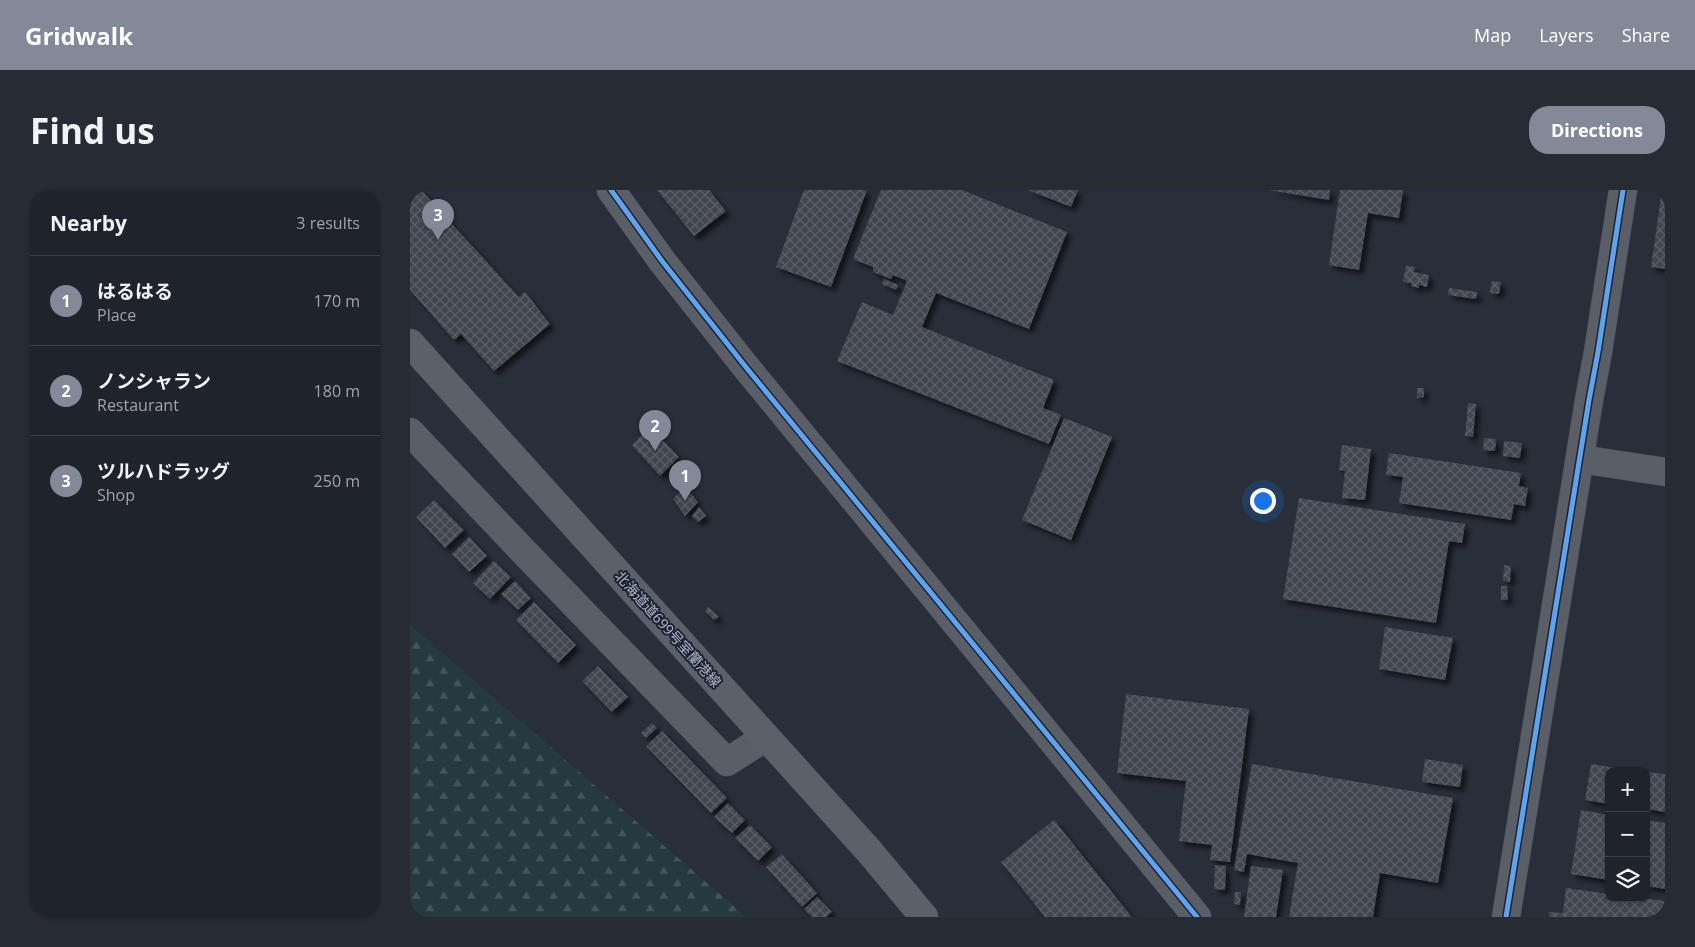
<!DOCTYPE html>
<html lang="en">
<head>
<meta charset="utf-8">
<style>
	body { margin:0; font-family:"Open Sans","Noto Sans JP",sans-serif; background:#272b34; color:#f1f3f6 }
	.controls { position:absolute; right:15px; bottom:15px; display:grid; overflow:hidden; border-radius:10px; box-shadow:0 1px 4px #0004 }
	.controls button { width:45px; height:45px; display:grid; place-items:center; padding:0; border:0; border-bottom:1px solid #3c4048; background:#1f232c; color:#f1f3f6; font:25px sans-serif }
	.you { position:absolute; left:852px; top:310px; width:18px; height:18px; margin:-12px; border:4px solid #fff; border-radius:50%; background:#1a73e8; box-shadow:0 0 0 8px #1a73e833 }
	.badge { display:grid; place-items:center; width:32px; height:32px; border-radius:50%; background:#838998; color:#fff; font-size:16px; font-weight:700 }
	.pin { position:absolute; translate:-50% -41px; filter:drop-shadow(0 1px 2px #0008) }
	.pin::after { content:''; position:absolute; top:26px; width:18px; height:15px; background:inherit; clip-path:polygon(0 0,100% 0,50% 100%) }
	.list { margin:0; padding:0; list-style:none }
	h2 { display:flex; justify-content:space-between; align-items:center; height:65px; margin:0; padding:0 20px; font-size:21px }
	h2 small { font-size:16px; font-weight:400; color:#a1a4a9 }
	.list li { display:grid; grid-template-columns:32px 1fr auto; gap:15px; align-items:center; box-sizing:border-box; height:90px; padding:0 20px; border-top:1px solid #3c4048 }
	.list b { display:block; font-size:19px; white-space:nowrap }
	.list p { margin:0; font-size:16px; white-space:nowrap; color:#a1a4a9 }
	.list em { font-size:16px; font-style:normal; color:#a1a4a9 }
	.icon { flex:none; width:28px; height:28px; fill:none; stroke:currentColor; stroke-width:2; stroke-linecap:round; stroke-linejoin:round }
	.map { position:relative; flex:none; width:1255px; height:727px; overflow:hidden; border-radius:20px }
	header { display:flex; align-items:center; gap:30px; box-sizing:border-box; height:70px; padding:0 25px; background:#838998; color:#fff }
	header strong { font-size:24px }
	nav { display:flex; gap:28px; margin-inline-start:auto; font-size:18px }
	.intro { display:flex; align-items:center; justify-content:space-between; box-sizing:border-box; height:120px; padding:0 30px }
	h1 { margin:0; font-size:35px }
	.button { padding:12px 22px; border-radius:20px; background:#838998; color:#fff; font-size:18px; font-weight:700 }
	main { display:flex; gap:30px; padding:0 30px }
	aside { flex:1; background:#1f232c; border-radius:20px; box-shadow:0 1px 4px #0004 }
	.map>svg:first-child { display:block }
	.forest { fill:url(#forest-firs) }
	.building { fill:url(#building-cross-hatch); filter:url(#shadow) }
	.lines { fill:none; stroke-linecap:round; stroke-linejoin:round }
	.minor-casing { stroke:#464a52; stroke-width:29 }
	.major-casing { stroke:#474c56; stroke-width:29 }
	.minor { stroke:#5a5e67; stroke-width:28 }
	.major { stroke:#5c6069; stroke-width:28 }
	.cycleway-casing { stroke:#1c2435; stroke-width:8 }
	.cycleway { stroke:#60a3ed; stroke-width:5 }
	.labels { text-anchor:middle; stroke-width:4; stroke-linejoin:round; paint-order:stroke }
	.street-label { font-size:14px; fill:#b4baca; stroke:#1c2435 }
</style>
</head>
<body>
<header>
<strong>Gridwalk</strong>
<nav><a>Map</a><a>Layers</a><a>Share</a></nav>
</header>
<div class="intro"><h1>Find us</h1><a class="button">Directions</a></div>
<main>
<aside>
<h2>Nearby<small>3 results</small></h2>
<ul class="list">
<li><span class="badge">1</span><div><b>はるはる</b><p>Place</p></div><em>170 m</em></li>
<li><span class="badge">2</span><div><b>ノンシャラン</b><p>Restaurant</p></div><em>180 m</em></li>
<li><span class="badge">3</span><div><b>ツルハドラッグ</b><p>Shop</p></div><em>250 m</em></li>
</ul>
</aside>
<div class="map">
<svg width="1255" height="727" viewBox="0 0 1255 727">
	<defs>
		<pattern id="forest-firs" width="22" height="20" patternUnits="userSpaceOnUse" patternTransform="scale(1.25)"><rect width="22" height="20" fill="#263940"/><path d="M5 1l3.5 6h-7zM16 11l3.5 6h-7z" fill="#43545a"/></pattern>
		<pattern id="building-cross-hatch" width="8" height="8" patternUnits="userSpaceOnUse" patternTransform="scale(1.25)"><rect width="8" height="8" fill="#424750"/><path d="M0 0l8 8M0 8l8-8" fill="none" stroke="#5b5f68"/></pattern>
		<filter id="shadow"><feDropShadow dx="4.5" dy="4.5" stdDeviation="2.5" flood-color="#0009"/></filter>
	</defs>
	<rect width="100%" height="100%" fill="#292f3a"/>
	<path class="forest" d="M0 435 336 727H0Z"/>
	<path class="building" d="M0 0H11L109 107 115 102 140 134 84 181 51 144 44 150 0 100Z
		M247 0H299L316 21 284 46Z
		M394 0H457L421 97 366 77Z
		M471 0H552L657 42 619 139 526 103 512 137 644 190 633 218 651 225 639 254 427 171 452 112 483 125 497 91 483 85 481 89 463 82V77L443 69Z
		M618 0H668L661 17Z
		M859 0H920L919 10Z
		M930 0H993L989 28 958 23 949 80 919 75Z
		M1252 0H1255V79L1241 77Z
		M996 76 1005 77 1004 82 1019 85 1017 97 1009 95V98L1001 96V93L993 92Z
		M474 89 488 95 486 100 472 94Z
		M1082 91 1091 92 1089 104 1080 103Z
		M1039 98 1067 102 1066 109 1038 105Z
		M1007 198H1014V207L1007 208Z
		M1058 213 1066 214 1063 247 1055 246Z
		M654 228 702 247 661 350 612 330Z
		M240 237 269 267 250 286 222 255Z
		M1074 248 1086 249 1085 261 1073 260Z
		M1094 251 1112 253 1110 268 1093 266Z
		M932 255 961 259 955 310 932 308 935 281 929 280Z
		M979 263 1111 283 1109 296 1118 298 1115 316 1104 314 1101 330 989 313 993 287 976 285Z
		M275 296 288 312 275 326 263 309Z
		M889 308 1055 334 1052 353 1039 351 1026 433 873 409Z
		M24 310 54 340 35 358 6 327Z
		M289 317 296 326 288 332 282 326Z
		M59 347 77 366 59 382 42 364Z
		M84 371 101 387 80 409 63 393Z
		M1094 375 1101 376 1100 392 1093 391Z
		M105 391 121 408 108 420 91 404Z
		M1091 396H1097L1098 410H1091Z
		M124 412 166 455 148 473 106 430Z
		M298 417 309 427 304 430 295 421Z
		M975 437 1043 448 1035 490 969 479Z
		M188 476 218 507 202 522 172 491Z
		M716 504 839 519 820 672 800 670 802 655 769 651 776 591 707 583Z
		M242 533 247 538 236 548 231 543Z
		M252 541 317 608 301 623 236 556Z
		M1015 569 1053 575 1050 597 1012 592Z
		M842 574 1043 608 1028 693 970 683 963 727H879L888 673 837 664 834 682 824 680Z
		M1181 574 1222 580 1199 581V614L1175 610Z
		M1236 582 1255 584V622L1236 619Z
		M318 613 335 630 322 643 304 627Z
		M1171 620 1199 625V690L1161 684Z
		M644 630 722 727H635L591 672Z
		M1236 630 1255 633V699L1236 696Z
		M340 635 362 657 348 671 325 648Z
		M372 664 407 703 392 717 356 677Z
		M805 675 816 676 815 700 804 699Z
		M841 676 873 680 866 727H834Z
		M1156 698 1199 704V708H1231L1255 711V727H1139V722L1153 723Z
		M825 702H831L830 715 824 714Z
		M407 707 422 722 416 727H402L394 719Z"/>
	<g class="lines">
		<g class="minor-casing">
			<path id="minor" d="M201 0 252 71 335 176 787 727
				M0 242 116 364 317 572 356 547
				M1170 269 1255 282
				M1096 727 1179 210 1188 162 1213 0"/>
		</g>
		<g class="major-casing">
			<path id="major" d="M0 153 459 661 514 727"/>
		</g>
		<use href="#minor" class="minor"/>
		<use href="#major" class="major"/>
		<g class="cycleway-casing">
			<path id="cycleway" d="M201 0 252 71 335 176 787 727
				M1096 727 1179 210 1188 162 1213 0"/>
		</g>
		<use href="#cycleway" class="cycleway"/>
	</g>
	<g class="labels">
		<g class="street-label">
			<text transform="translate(258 439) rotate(48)" y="5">北海道道699号室蘭港線</text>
		</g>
	</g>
</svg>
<div class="controls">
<button>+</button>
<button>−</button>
<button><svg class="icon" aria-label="layers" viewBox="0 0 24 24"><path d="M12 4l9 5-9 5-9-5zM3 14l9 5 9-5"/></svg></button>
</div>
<div class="you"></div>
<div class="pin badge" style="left:275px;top:311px">1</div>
<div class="pin badge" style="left:245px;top:261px">2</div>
<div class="pin badge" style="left:28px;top:50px">3</div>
</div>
</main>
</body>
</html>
